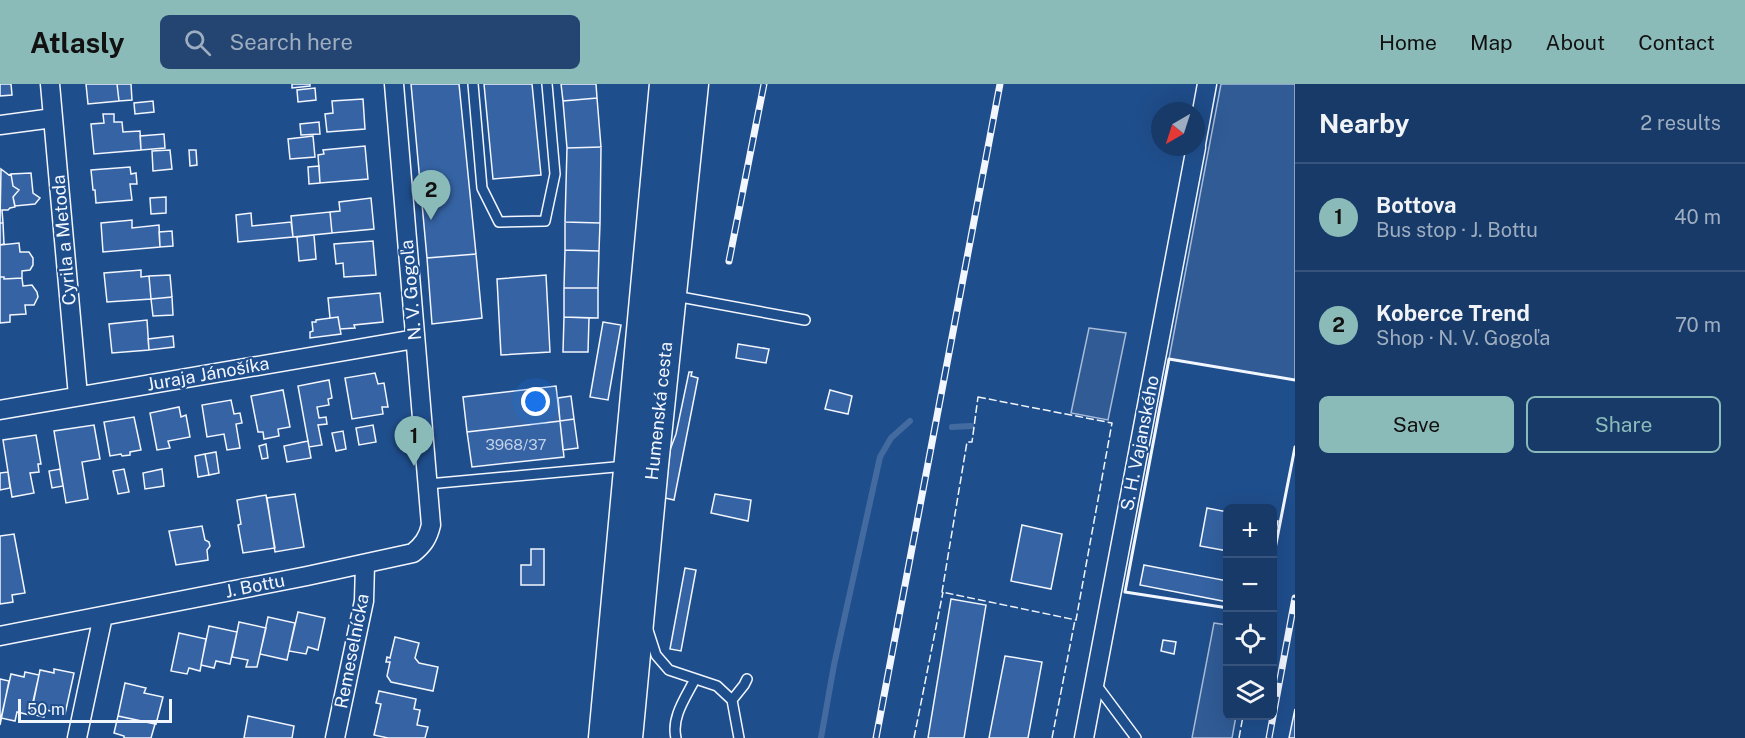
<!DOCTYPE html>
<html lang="en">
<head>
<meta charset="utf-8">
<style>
	body { margin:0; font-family:"Public Sans",sans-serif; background:#244571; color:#f1f3f6 }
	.controls { position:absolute; right:18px; bottom:18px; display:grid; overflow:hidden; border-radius:9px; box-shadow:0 6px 24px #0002 }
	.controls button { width:54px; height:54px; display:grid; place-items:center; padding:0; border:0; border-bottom:2px solid #36547d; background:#173a69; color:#f1f3f6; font:30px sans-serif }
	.compass { position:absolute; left:1151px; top:18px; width:54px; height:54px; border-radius:50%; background:#173a69; box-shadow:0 6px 24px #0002; rotate:219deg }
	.scale { position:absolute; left:18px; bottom:15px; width:154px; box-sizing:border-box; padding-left:6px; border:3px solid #f2f6ff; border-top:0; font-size:16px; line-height:21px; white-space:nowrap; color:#f2f6ff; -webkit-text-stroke:4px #1f4e8c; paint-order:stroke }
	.you { position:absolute; left:536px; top:318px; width:21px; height:21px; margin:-15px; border:4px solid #fff; border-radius:50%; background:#1a73e8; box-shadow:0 0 0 9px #1a73e833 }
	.badge { display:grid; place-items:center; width:39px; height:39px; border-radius:50%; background:#8bbbb9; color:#111; font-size:20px; font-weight:700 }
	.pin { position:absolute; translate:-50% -50px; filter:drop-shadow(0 2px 3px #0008) }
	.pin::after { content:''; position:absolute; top:32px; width:21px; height:18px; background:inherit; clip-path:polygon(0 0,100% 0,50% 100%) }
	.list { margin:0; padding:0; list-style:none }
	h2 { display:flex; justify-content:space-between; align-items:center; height:78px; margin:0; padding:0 24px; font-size:26px }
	h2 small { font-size:20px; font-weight:400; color:#9eadc0 }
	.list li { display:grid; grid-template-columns:39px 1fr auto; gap:18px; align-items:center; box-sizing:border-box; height:108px; padding:0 24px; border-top:2px solid #36547d }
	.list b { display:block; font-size:22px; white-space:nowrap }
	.list p { margin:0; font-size:20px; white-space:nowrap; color:#9eadc0 }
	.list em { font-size:20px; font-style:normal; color:#9eadc0 }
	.actions { display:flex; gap:12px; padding:18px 24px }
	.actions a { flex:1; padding:14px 0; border:2px solid #8bbbb9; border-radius:9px; text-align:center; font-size:21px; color:#8bbbb9 }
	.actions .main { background:#8bbbb9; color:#111 }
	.icon { flex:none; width:33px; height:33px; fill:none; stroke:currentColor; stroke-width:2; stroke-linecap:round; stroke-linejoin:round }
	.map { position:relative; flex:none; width:1295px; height:654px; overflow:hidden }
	header { display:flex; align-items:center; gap:36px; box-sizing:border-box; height:84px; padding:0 30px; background:#8bbbb9; color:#111 }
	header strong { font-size:28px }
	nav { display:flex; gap:33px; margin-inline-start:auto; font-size:21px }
	.search { width:420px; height:54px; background:#244571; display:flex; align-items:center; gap:15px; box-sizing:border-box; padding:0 21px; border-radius:9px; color:#9eadc0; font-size:22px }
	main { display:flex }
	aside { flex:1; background:#173a69 }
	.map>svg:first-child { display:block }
	.built { fill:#305b95; stroke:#a8bbd7; stroke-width:1.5 }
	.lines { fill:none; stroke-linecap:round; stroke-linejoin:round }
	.stream { stroke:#446ba0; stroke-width:6 }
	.building { fill:#3563a3; stroke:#f2f6ff; stroke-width:1.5 }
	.service-casing { stroke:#f2f6ff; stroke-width:12 }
	.minor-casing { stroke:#f2f6ff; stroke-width:21 }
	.primary-casing { stroke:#f2f6ff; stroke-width:33 }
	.service { stroke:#1f4e8c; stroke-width:9 }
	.minor { stroke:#1f4e8c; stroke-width:18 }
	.primary { stroke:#1f4e8c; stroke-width:30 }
	.rail-casing { stroke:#f2f6ff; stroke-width:7 }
	.rail { stroke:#1f4e8c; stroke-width:4.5; stroke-dasharray:14; stroke-linecap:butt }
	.fence { stroke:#f2f6ff; stroke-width:1.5; stroke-dasharray:8 3; stroke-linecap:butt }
	.wall { stroke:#f2f6ff; stroke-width:3 }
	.labels { text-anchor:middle; stroke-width:4.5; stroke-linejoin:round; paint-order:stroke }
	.number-label { font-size:15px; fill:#c3d1e8 }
	.street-label { font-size:18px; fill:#f2f6ff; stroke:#1f4e8c }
</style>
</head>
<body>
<header>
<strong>Atlasly</strong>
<div class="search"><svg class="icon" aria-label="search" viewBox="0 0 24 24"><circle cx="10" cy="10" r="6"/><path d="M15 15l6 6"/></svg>Search here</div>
<nav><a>Home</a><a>Map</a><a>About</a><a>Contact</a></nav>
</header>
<main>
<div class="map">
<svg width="1295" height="654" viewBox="0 0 1295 654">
	<rect width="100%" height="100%" fill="#1f4e8c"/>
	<path class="built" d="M1221 0H1295V296L1169 275Z
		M1089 244 1126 249 1108 336 1071 329Z
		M1214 539 1227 541 1228 632H1236L1232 654H1192Z"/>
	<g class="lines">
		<path class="stream" d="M952 343 971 342
			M821 654 834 581 880 373 891 354 910 337"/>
	</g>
	<path class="building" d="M0 0H11L12 11 0 12Z
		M86 0H117L119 17 88 20Z
		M117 0H131L132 16 119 17Z
		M292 0H310V2L292 4Z
		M411 0H459L476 170 427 174Z
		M484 0H532L541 91 493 95Z
		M561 0H596L597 14 563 17Z
		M315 4 316 16 298 18 297 6Z
		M597 14 601 63 567 64 563 17Z
		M363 15 365 45 327 48 325 30 333 29 332 17Z
		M153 17 154 28 135 30 134 19Z
		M103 30H114V38H122L123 48 140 47 141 66 94 70 91 40 104 39Z
		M319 38 320 50 301 51 300 40Z
		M164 50 165 64 141 66 140 52Z
		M313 52 315 73 290 75 288 55Z
		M365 62 368 95 320 99 318 71 324 70 323 66Z
		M601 63 600 139 565 138 567 64Z
		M170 66 172 85 153 87 152 67Z
		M189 66H196L197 81 190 82Z
		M319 82 320 99 309 100 308 83Z
		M130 83 131 90 136 89 137 100H130L132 116 96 119 95 106H93L91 86Z
		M1 85 9 91 11 90 13 102 19 106 13 113 15 123 10 124 8 126H2L3 139H0Z
		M31 89 33 109 40 114 35 120 15 122 13 113 19 106 13 102 11 90Z
		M166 113V129L151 130 150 114Z
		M371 114 374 145 332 149 330 128 340 127 339 118Z
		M330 128 332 149 293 153 291 132Z
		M251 129 252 142 291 138 293 153 238 158 236 131Z
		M132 136V144L159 141 160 163 103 168 101 139Z
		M565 138 600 139 599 167 565 166Z
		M0 139H3L4 160 0 161Z
		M172 147 173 162 160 163 159 148Z
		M314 151 316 175 299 177 297 153Z
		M373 157 376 191 344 193 343 179 336 180 334 160Z
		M19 159 20 168H29L33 174V181L30 186 22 187V194L4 195V193H0V161Z
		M565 166 599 167 598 204H564Z
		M476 170 482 234 432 240 427 174Z
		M141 186V193L149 192 151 215 107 218 104 189Z
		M170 191 172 213 151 215 149 192Z
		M546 191 550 268 501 271 497 195Z
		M0 193H4V195L22 194 23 202 32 201 37 208 38 213 34 221H25L26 230 10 231V238L0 239Z
		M564 204H598V234L564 233Z
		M380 209 383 238 354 241 355 244 340 245 338 233 330 234 328 214Z
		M172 213 173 231 153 232 151 215Z
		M338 233 341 250 310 254V248L313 247 312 238H316V236Z
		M564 233 589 234 588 268H563Z
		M147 236 149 266 112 269 109 240Z
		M603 238 621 241 608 316 590 313Z
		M173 252 174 263 149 266 148 255Z
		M738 260 769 265 766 279 736 274Z
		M689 288H692L691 292 698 294 674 416 665 414 670 366 676 350Z
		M375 289 378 300 384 299 388 323H382L383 330 352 335 345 294Z
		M329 296 332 314 328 315 329 321 317 323 319 334 326 333 327 340 318 341 322 361 309 363 298 302Z
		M556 302 560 337 467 348 463 313Z
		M283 306 290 343 278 345 279 352 264 355 263 348H258L251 312Z
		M830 306 852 312 848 330 825 325Z
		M571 312 574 335 560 337 558 314Z
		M231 316 234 330 240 329 242 339 236 340 240 364 227 366 224 350 207 353 202 321Z
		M179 323 181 333 186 331 190 353 168 357 170 364 157 366 150 329Z
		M134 333 141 366 130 368V371L122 372 121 370 110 372 104 338Z
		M574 335 578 364 563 366 560 337Z
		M560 337 564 373 472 383 467 348Z
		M94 341 100 375 82 378 88 415 66 419 54 347Z
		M373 341 376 358 359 361 356 344Z
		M343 347 346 365 336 367 332 349Z
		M36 351 41 380H38L39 388 30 389 34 409 12 413 3 356Z
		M308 357 311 374 287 378 284 362Z
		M266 360 268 374 262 375 259 362Z
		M216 368 219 389 209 391 205 370Z
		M205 370 209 391 198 393 195 372Z
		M60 385 63 402 52 404 49 387Z
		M124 385 129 408 118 410 113 387Z
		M162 385 164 402 145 405 143 389Z
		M8 388 10 404 0 406V389Z
		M295 410 304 463 275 468 267 414Z
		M715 410 751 416 748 437 711 429Z
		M266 411 275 464 243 469 238 441 241 440 237 416Z
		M1207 424 1228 428V467L1200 462Z
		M1272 436 1278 437 1272 463Z
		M1022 441 1062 450 1051 505 1011 497Z
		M202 442 205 456 209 458 210 462 207 466 208 476 176 481 169 447Z
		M14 450 25 509 12 511 13 518 0 520V452Z
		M531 465H544V501H521V481H531Z
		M1144 481 1228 497V518L1140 501Z
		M685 484 696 486 681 567 670 565Z
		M951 515 986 521 964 654H928Z
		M298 528 325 534 318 566 308 563 306 570 289 567Z
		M268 533 295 539 287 576 260 570Z
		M239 538 266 544 257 583H246L248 576 232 573Z
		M209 542 237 548 230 580 216 577 214 584 201 581Z
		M179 549 206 555 200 587 189 584 187 590 171 587Z
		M395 553 419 559 415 574 419 579 438 583 433 607 391 598 387 592 390 578H386L387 573 390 574Z
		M1163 556 1176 558 1174 570 1161 567Z
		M1005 572 1042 578 1028 654H989Z
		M54 585 74 589 65 630 46 626 44 633 31 630 40 586 54 589Z
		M25 588 39 591 30 631 17 628 15 637 1 634 11 590 24 593Z
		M0 595 9 597 0 641Z
		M125 599 146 604 144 609 163 613 156 640 118 632Z
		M379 607 416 615 414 625 420 626 417 641 428 643 425 654H388L374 651 381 620 376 619Z
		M1295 625V654H1289Z
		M118 632 155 640 151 654H124V652L114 649Z
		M248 632 294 642 292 654H244Z"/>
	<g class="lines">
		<g class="service-casing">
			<path id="service" d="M473 0 482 104 499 138 545 137 555 90 547 0
				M675 212 805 236
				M428 400 626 382
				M648 546 656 571 669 586 717 602 732 616 739 654
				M1095 599 1136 654
				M732 616 744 601 747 595
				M676 654C671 633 686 613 695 595"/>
		</g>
		<g class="minor-casing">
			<path id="minor" d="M50 0 78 312
				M0 41 53 34
				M1196 60 1207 0
				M0 326 415 255
				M0 552 307 492 413 469C423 461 428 454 431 441L394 0
				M77 654 103 532
				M335 654 364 517 365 480
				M1084 654 1196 63"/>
		</g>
		<g class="primary-casing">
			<path id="primary" d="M604 654 665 0
				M627 654 653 381 693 0"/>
		</g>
		<use href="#service" class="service"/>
		<use href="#minor" class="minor"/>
		<use href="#primary" class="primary"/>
		<g class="rail-casing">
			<path id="rail" d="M729 177 764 0
				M876 654 1000 0
				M1269 654 1295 514"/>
		</g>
		<use href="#rail" class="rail"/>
		<path class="fence" d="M978 313 1112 339 1076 536 942 508 967 358H972Z
			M1272 480 1295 363
			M914 654 943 508
			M1052 654 1075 536
			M1239 654 1243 632"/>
		<path class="wall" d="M1272 480 1295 363
			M1228 524 1125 508 1169 275 1295 296"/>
	</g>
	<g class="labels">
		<g class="number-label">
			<text x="516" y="366">3968/37</text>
		</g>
		<g class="street-label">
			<text transform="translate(64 156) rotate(-95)" y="6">Cyrila a Metoda</text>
			<text transform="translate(411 206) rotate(-95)" y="6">N. V. Gogoľa</text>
			<text transform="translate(208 290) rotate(-10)" y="6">Juraja Jánošíka</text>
			<text transform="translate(659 327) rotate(-84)" y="6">Humenská cesta</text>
			<text transform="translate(1140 359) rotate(-79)" y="6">S. H. Vajanského</text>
			<text transform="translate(255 502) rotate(-11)" y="6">J. Bottu</text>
			<text transform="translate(352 567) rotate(-79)" y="6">Remeselnícka</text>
		</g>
	</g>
</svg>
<div class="controls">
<button>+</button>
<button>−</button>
<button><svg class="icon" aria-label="locate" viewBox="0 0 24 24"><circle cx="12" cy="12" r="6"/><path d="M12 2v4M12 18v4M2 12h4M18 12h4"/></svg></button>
<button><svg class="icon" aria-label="layers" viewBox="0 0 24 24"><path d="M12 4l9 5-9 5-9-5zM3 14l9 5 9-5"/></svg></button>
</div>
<svg class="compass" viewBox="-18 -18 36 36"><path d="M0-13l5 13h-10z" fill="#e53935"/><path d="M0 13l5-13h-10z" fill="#9eadc0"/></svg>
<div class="scale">50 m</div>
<div class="you"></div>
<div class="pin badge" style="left:414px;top:382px">1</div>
<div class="pin badge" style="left:431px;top:136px">2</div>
</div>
<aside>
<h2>Nearby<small>2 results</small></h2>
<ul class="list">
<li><span class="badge">1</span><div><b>Bottova</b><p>Bus stop · J. Bottu</p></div><em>40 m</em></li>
<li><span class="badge">2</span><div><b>Koberce Trend</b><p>Shop · N. V. Gogoľa</p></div><em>70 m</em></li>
</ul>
<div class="actions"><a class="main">Save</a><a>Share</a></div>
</aside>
</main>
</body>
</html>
